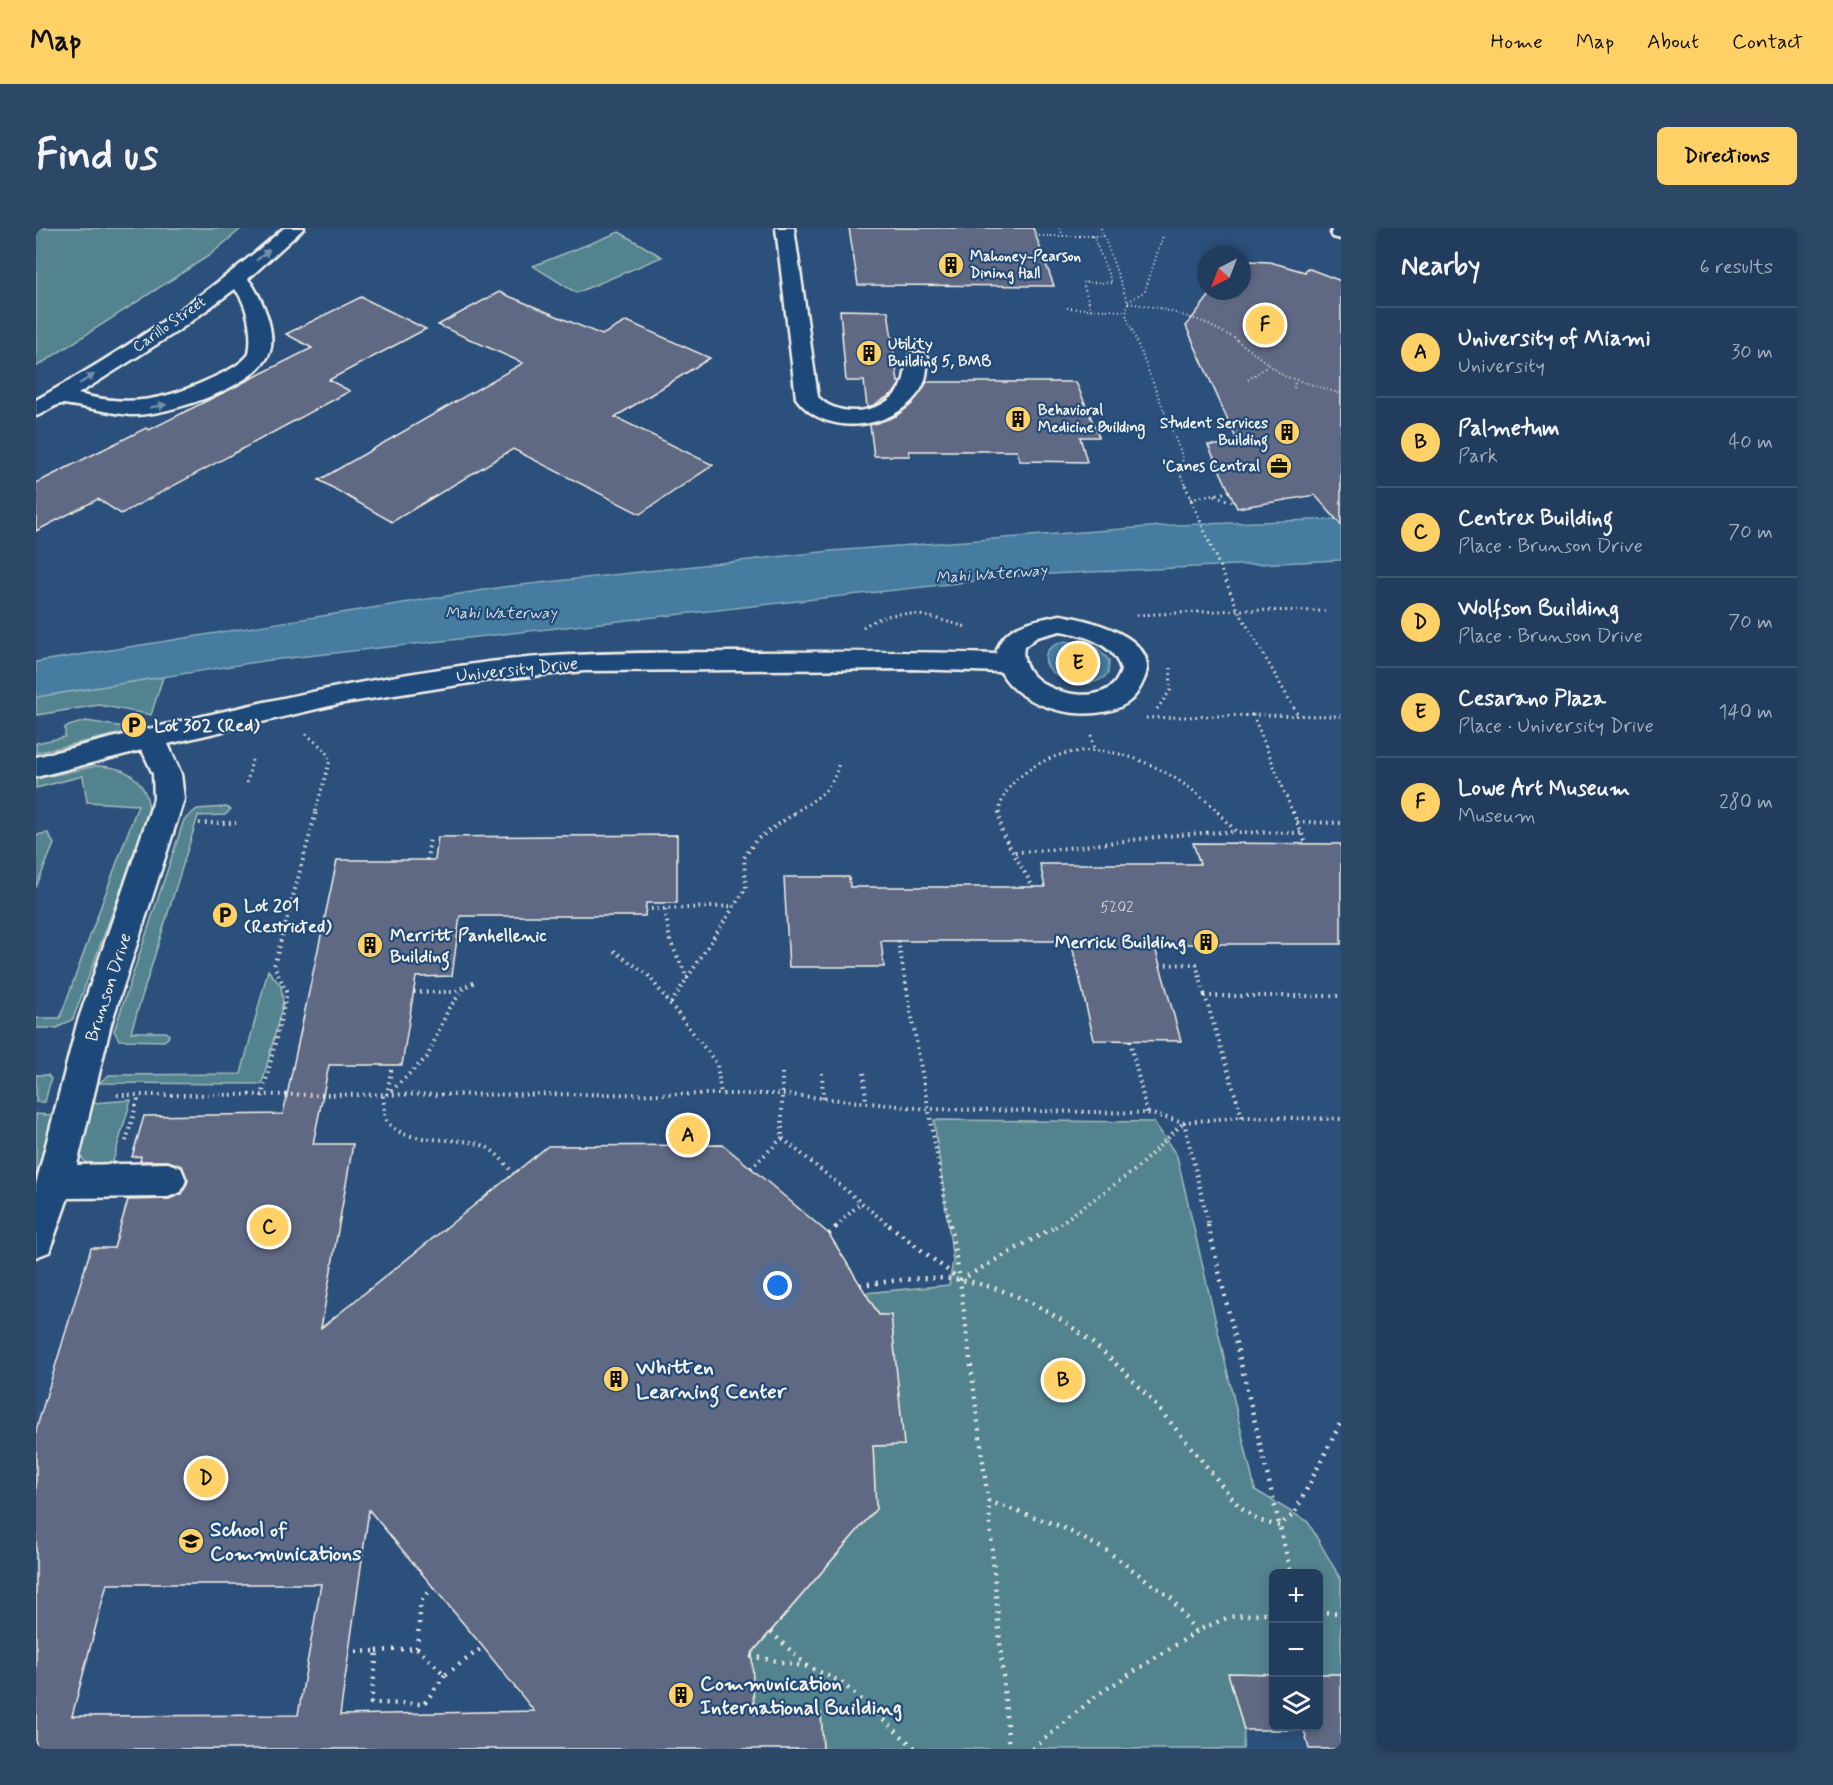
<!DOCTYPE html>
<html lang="en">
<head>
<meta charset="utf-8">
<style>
	body { margin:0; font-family:Mynerve,sans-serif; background:#2d4766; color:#f1f3f6 }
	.controls { position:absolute; right:18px; bottom:18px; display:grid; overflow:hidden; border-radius:9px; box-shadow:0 3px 9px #0003 }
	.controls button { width:54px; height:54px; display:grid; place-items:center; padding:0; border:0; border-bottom:2px solid #3e5672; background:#213c5d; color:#f1f3f6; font:30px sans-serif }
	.compass { position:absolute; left:1161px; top:18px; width:54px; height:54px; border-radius:50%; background:#213c5d; box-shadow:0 3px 9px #0003; rotate:222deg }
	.you { position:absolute; left:742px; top:1058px; width:21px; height:21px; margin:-15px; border:4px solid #fff; border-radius:50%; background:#1a73e8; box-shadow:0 0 0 9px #1a73e833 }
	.badge { display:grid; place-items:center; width:39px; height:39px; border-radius:50%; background:#ffd166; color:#111; font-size:20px; font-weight:700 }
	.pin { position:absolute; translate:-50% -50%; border:3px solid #fff; box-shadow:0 2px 6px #0006 }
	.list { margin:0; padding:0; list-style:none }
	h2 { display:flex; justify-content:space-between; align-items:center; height:78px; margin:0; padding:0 24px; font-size:26px }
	h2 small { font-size:20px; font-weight:400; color:#a2adbc }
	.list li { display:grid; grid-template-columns:39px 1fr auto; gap:18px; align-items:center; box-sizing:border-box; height:90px; padding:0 24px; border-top:2px solid #3e5672 }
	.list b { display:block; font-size:22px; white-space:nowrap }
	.list p { margin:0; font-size:20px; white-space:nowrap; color:#a2adbc }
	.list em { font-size:20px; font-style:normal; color:#a2adbc }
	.icon { flex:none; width:33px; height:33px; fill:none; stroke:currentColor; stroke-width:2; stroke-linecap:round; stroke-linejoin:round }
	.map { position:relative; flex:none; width:1305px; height:1521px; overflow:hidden; border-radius:9px }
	header { display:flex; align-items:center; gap:36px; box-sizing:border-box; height:84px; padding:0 30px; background:#ffd166; color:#111 }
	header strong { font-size:28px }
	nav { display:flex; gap:33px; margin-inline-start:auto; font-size:21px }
	.intro { display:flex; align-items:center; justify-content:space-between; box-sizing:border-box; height:144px; padding:0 36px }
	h1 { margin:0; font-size:42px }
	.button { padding:15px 27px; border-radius:9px; background:#ffd166; color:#111; font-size:21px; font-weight:700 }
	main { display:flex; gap:36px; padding:0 36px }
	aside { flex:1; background:#213c5d; border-radius:9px; box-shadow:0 3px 9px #0003 }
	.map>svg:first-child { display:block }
	.green { fill:#52838e; stroke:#a3babb; stroke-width:1.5 }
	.water { fill:#447c9f; stroke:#8aabbc; stroke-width:1.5 }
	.building { fill:#616984; stroke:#f4f1e8; stroke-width:1.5; fill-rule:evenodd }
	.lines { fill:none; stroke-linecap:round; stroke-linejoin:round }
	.minor-casing { stroke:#f4f1e8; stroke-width:5 }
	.path-far3 { stroke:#f4f1e8; stroke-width:2; stroke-dasharray:1 3; stroke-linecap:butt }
	.path-far2 { stroke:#f4f1e8; stroke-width:3; stroke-dasharray:1.5 4; stroke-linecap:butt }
	.path-far1 { stroke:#f4f1e8; stroke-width:4; stroke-dasharray:1.5 4.5; stroke-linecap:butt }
	.path { stroke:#f4f1e8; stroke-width:4.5; stroke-dasharray:2 6; stroke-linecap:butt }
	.minor { fill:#1f4a7a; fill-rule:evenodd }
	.oneway { fill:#748da6 }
	.labels { text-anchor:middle; stroke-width:4.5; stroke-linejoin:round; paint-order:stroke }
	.far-poi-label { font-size:15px; font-weight:bold; fill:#f4f1e8; stroke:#1f4a7a; text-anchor:start }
	.far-street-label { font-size:15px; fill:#f4f1e8; stroke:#1f4a7a }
	.number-label { font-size:15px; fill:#cfcfcf }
	.far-water-label { font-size:16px; font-style:italic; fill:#dadfdd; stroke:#1f4a7a }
	.street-label { font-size:18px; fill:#f4f1e8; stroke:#1f4a7a }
	.poi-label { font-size:18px; font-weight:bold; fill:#f4f1e8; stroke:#1f4a7a; text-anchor:start }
	.near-poi-label { font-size:21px; font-weight:bold; fill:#f4f1e8; stroke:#1f4a7a; text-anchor:start }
</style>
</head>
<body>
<header>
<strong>Map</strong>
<nav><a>Home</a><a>Map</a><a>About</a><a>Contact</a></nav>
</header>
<div class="intro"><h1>Find us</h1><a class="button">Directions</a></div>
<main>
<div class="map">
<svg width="1305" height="1521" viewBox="0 0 1305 1521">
	<rect width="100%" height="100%" fill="#2c507c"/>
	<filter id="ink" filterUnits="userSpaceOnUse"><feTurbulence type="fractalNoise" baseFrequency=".0167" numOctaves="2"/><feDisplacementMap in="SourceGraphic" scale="12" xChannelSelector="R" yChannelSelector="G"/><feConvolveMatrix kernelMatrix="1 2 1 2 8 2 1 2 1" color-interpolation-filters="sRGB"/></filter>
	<g filter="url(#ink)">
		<path class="green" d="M0 0H206L174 27 0 139Z
			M583 4 626 29 540 65 497 38Z
			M127 449 115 487 63 477 0 487V469Z
			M50 493 88 499 90 504 0 525V515L29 509V499Z
			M60 538C92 538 112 553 113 585L37 791 21 800H0V790H24L102 577 51 574 47 548 0 560V551Z
			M190 579 195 581 189 587 162 588 95 804H130L133 807 132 810 128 813 83 812 78 803 81 794 148 592 161 581Z
			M12 605 18 616 0 659V607Z
			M232 742 245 758 247 775 226 856 63 855 73 847 205 846Z
			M0 847H12L15 851 9 874H0Z
			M95 872 75 940C25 940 47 906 57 875Z
			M0 886 14 887 19 892 0 966Z
			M898 892 1118 894 1141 928 1219 1262 1272 1294 1305 1352V1446H1283L1282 1346H1238L1237 1446H1193L1208 1502 1207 1521H787L785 1485 718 1486 717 1450H695L840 1281 837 1218 868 1217 855 1087H843L829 1065 913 1057 917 1033Z"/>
		<path class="water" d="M1305 291V332L993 347 227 433 0 469V434L467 359 795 323 1140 297Z
			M1030 413 1061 420 1073 432 1072 446C1039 477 977 426 1030 413Z"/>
		<path class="building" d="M813 0H997L1018 58 822 57Z
			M1213 33 1234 34 1269 44 1271 40 1305 53V297L1279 267 1201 280 1172 217H1203L1150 98 1177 63H1206V36Z
			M463 64 566 107 591 93 674 130 579 189 677 237 604 286 477 221 356 294 283 252 487 135 402 97Z
			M325 69 390 101 293 152 314 163 85 286 62 271 0 303V255L110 200 113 202 276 120 250 106Z
			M804 82 852 83 862 154H865L858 165 838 177 831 179 828 153H810Z
			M891 154H1040L1063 209H1044L1051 234 984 233 981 223H873L874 228H838L834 197 860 188 875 177Z
			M641 607V675H610L609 688H424L416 748 380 749 366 837H293L277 916H317L285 1100 512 918 687 917 715 940 793 1006 843 1087H855L868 1217 837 1218 840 1281 716 1425 718 1486 785 1485 787 1521H0V1202L55 1020H78L92 972 133 971 146 966 152 953 146 938 132 933H104L105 928 96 929 108 888 247 886 301 632H399L402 609ZM333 1282 447 1419 498 1483 304 1487ZM71 1356H285L262 1487 36 1488Z
			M1157 615 1305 616V716H1118L1145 813 1058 812 1035 713H845L848 739H753L748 649H813L814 659H1009L1004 636H1164Z
			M1192 1445 1238 1446V1498H1282V1446H1305V1521H1273L1268 1502H1208Z"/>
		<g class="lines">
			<g class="minor-casing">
				<path id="minor" d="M248 0H268L212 51C225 67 243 107 232 128 216 160 132 187 97 187 82 187 31 175 25 176 16 178 9 185 0 188V172C89 122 172 67 248 0ZM199 61C212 77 217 105 213 126 204 138 187 145 174 151 127 173 92 179 42 166L142 103Z
					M740 0H758L782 169C803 192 852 186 866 156 871 146 868 134 875 125H889L892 129C891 140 891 151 885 161 860 202 789 211 760 170Z
					M1305 0V11L1297 9 1295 5 1297 1Z
					M1024 387C1051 391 1124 409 1109 449 1105 459 1100 469 1091 475 1056 498 984 481 965 444L877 441 548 443 454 452 302 476 132 516 145 546 148 571 75 796 41 937 132 935 145 940 150 952 145 964 132 969 32 970 13 1024 0 1029V956L41 796 118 571 117 546 106 522 0 549V529C150 491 300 454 453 434 533 424 612 425 692 424 781 424 871 423 960 426 967 395 998 393 1024 387ZM1024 403C1048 407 1080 416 1085 443 1082 450 1079 457 1072 461 1044 478 980 456 988 419L1001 409Z"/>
			</g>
			<path class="path-far3" d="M1024 0 1027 8
				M1065 0 1092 75 1090 87 1147 230 1144 245 1150 259
				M1003 8H1068
				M1092 74 1109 63 1127 8
				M1092 75 1123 80 1165 93 1198 110 1248 148 1305 166
				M1031 80 1090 83
				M1055 82 1047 54 1076 55 1057 8
				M1212 152 1233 137
				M1258 160 1259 153"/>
			<path class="path-far2" d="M1149 257 1202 382 1262 487
				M1179 267 1198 275
				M1154 271 1193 264
				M1101 387 1202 382 1289 383
				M827 399C865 375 891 389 931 399
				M1121 481 1134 463 1135 440
				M1110 490 1217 487
				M270 506 288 521 294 532 279 585
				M1055 507 1058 522
				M211 555 216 532
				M758 585C782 569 797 563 803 534
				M963 585C966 563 979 551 997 539 1063 499 1134 539 1184 585
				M1257 585 1217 487 1305 488"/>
			<path class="path-far1" d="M963 584 966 605 997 659
				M1182 584 1200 604 1266 605
				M1257 584 1270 616
				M1261 594 1305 595
				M163 595H200
				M979 624C1053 621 1126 604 1200 604
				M391 632 394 610
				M609 681H629
				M862 713 914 999
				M578 723 612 747 681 836 685 866
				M1124 737 1160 736 1169 768
				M652 751 634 713 629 681 699 678
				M378 764H418L439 754
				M635 775 710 660 708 630 720 612 760 584
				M1094 813 1111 885
				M746 845V910L855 999
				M786 845 787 871
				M828 845 830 875
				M81 867 746 866 891 881 1111 885 1148 894 1206 889 1305 891
				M351 867 391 829 413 780 428 761
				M351 867 356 837
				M347 868 350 892C367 919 419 907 446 917 459 922 468 934 477 945
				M226 869 251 765 238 738 280 584
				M1206 889 1169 768H1305
				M1148 894 1173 999
				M90 913 103 867
				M715 940 746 910
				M800 999 824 975
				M1019 999 1099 942 1148 894"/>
			<path class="path" d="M853 997 924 1052
				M914 997 924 1052
				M1172 997 1255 1346
				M793 1006 802 997
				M824 1057C857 1053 892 1047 924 1052 1052 1073 1125 1185 1202 1277L1221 1292 1243 1298 1258 1286 1305 1194
				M952 1273 1024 1298 1071 1323 1135 1370 1160 1404
				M1282 1384 1305 1385
				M735 1404 772 1439
				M381 1420 385 1373 397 1360
				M341 1423 381 1420 409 1447 447 1419
				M312 1424 341 1423 335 1475 388 1476 409 1447
				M714 1428 773 1439 805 1454 880 1521
				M973 1521 952 1273 924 1052 1022 997
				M997 1521 1061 1467 1165 1401 1193 1389 1238 1384"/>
			<use href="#minor" class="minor"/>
		</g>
		<defs><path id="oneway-solid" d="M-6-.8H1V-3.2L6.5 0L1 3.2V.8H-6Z" transform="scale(1.5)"/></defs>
		<g class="oneway">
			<use href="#oneway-solid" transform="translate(227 27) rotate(-39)"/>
			<use href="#oneway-solid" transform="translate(51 151) rotate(-32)"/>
			<use href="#oneway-solid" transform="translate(122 178) rotate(-10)"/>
		</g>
	</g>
	<defs>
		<g id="building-disc" transform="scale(1.35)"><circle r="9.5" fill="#ffd166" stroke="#1f4a7a"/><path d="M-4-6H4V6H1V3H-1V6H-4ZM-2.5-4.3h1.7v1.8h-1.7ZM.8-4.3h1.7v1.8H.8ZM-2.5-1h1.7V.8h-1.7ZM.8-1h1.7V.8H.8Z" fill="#111"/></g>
		<g id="office-disc" transform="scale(1.35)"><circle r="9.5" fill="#ffd166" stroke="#1f4a7a"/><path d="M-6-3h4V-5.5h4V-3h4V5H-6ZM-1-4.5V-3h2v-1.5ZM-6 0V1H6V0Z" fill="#111"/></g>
		<g id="parking-disc" transform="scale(1.35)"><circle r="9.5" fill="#ffd166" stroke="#1f4a7a"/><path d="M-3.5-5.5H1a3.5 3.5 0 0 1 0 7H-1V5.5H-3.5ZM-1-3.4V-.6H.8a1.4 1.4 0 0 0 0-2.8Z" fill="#111"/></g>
		<g id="university-disc" transform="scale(1.35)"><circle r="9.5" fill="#ffd166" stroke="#1f4a7a"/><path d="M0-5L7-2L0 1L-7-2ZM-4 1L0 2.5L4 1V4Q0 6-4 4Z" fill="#111"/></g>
	</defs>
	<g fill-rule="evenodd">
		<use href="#building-disc" x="915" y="37"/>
		<use href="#building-disc" x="833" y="125"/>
		<use href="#building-disc" x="982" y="191"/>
		<use href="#building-disc" x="1251" y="204"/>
		<use href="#office-disc" x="1243" y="238"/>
		<use href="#parking-disc" x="98" y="497"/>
		<use href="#parking-disc" x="189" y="687"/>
		<use href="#building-disc" x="1170" y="714"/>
		<use href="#building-disc" x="334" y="717"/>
		<use href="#building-disc" x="580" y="1151"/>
		<use href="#university-disc" x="155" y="1313"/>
		<use href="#building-disc" x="645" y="1467"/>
	</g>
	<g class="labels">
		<g class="far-poi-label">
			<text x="934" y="33">Mahoney-Pearson<tspan x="934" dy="17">Dining Hall</tspan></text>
			<text x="852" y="121">Utility<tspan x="852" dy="17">Building 5, BMB</tspan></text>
			<text x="1002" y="187">Behavioral<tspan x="1002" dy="17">Medicine Building</tspan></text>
			<text x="1232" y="200" text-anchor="end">Student Services<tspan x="1232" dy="17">Building</tspan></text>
			<text x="1224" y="243" text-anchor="end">'Canes Central</text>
		</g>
		<g class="far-street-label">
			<text transform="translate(133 96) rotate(-35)" y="5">Carillo Street</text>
		</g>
		<g class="number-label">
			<text x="1081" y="684">5202</text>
		</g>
		<g class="far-water-label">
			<text transform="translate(955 345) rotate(-4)" y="6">Mahi Waterway</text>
			<text x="465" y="390">Mahi Waterway</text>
		</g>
		<g class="street-label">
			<text transform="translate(481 441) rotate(-6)" y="6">University Drive</text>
			<text transform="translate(72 759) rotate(-72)" y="6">Brunson Drive</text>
		</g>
		<g class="poi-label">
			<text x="118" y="503">Lot 302 (Red)</text>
			<text x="208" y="683">Lot 201<tspan x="208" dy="21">(Restricted)</tspan></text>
			<text x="354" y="713">Merritt Panhellenic<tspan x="354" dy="21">Building</tspan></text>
			<text x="1150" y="720" text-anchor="end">Merrick Building</text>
		</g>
		<g class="near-poi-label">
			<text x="600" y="1146">Whitten<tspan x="600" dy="24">Learning Center</tspan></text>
			<text x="174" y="1308">School of<tspan x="174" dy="24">Communications</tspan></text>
			<text x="664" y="1462">Communication<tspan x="664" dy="24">International Building</tspan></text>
		</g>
	</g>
</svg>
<div class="controls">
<button>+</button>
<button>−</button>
<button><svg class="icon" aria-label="layers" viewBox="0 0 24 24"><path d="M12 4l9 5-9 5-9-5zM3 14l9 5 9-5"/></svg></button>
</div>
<svg class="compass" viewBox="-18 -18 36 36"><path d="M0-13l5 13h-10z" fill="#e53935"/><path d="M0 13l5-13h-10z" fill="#a2adbc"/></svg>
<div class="you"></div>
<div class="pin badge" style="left:652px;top:907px">A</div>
<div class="pin badge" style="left:1027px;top:1152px">B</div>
<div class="pin badge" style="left:233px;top:999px">C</div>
<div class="pin badge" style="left:170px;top:1250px">D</div>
<div class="pin badge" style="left:1042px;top:435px">E</div>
<div class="pin badge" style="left:1229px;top:97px">F</div>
</div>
<aside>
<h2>Nearby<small>6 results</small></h2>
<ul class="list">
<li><span class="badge">A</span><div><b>University of Miami</b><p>University</p></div><em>30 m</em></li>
<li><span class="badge">B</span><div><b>Palmetum</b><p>Park</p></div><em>40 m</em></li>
<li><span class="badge">C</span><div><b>Centrex Building</b><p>Place · Brunson Drive</p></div><em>70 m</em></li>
<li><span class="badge">D</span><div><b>Wolfson Building</b><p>Place · Brunson Drive</p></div><em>70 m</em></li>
<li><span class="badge">E</span><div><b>Cesarano Plaza</b><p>Place · University Drive</p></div><em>140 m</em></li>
<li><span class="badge">F</span><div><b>Lowe Art Museum</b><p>Museum</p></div><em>280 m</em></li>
</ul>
</aside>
</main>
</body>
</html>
